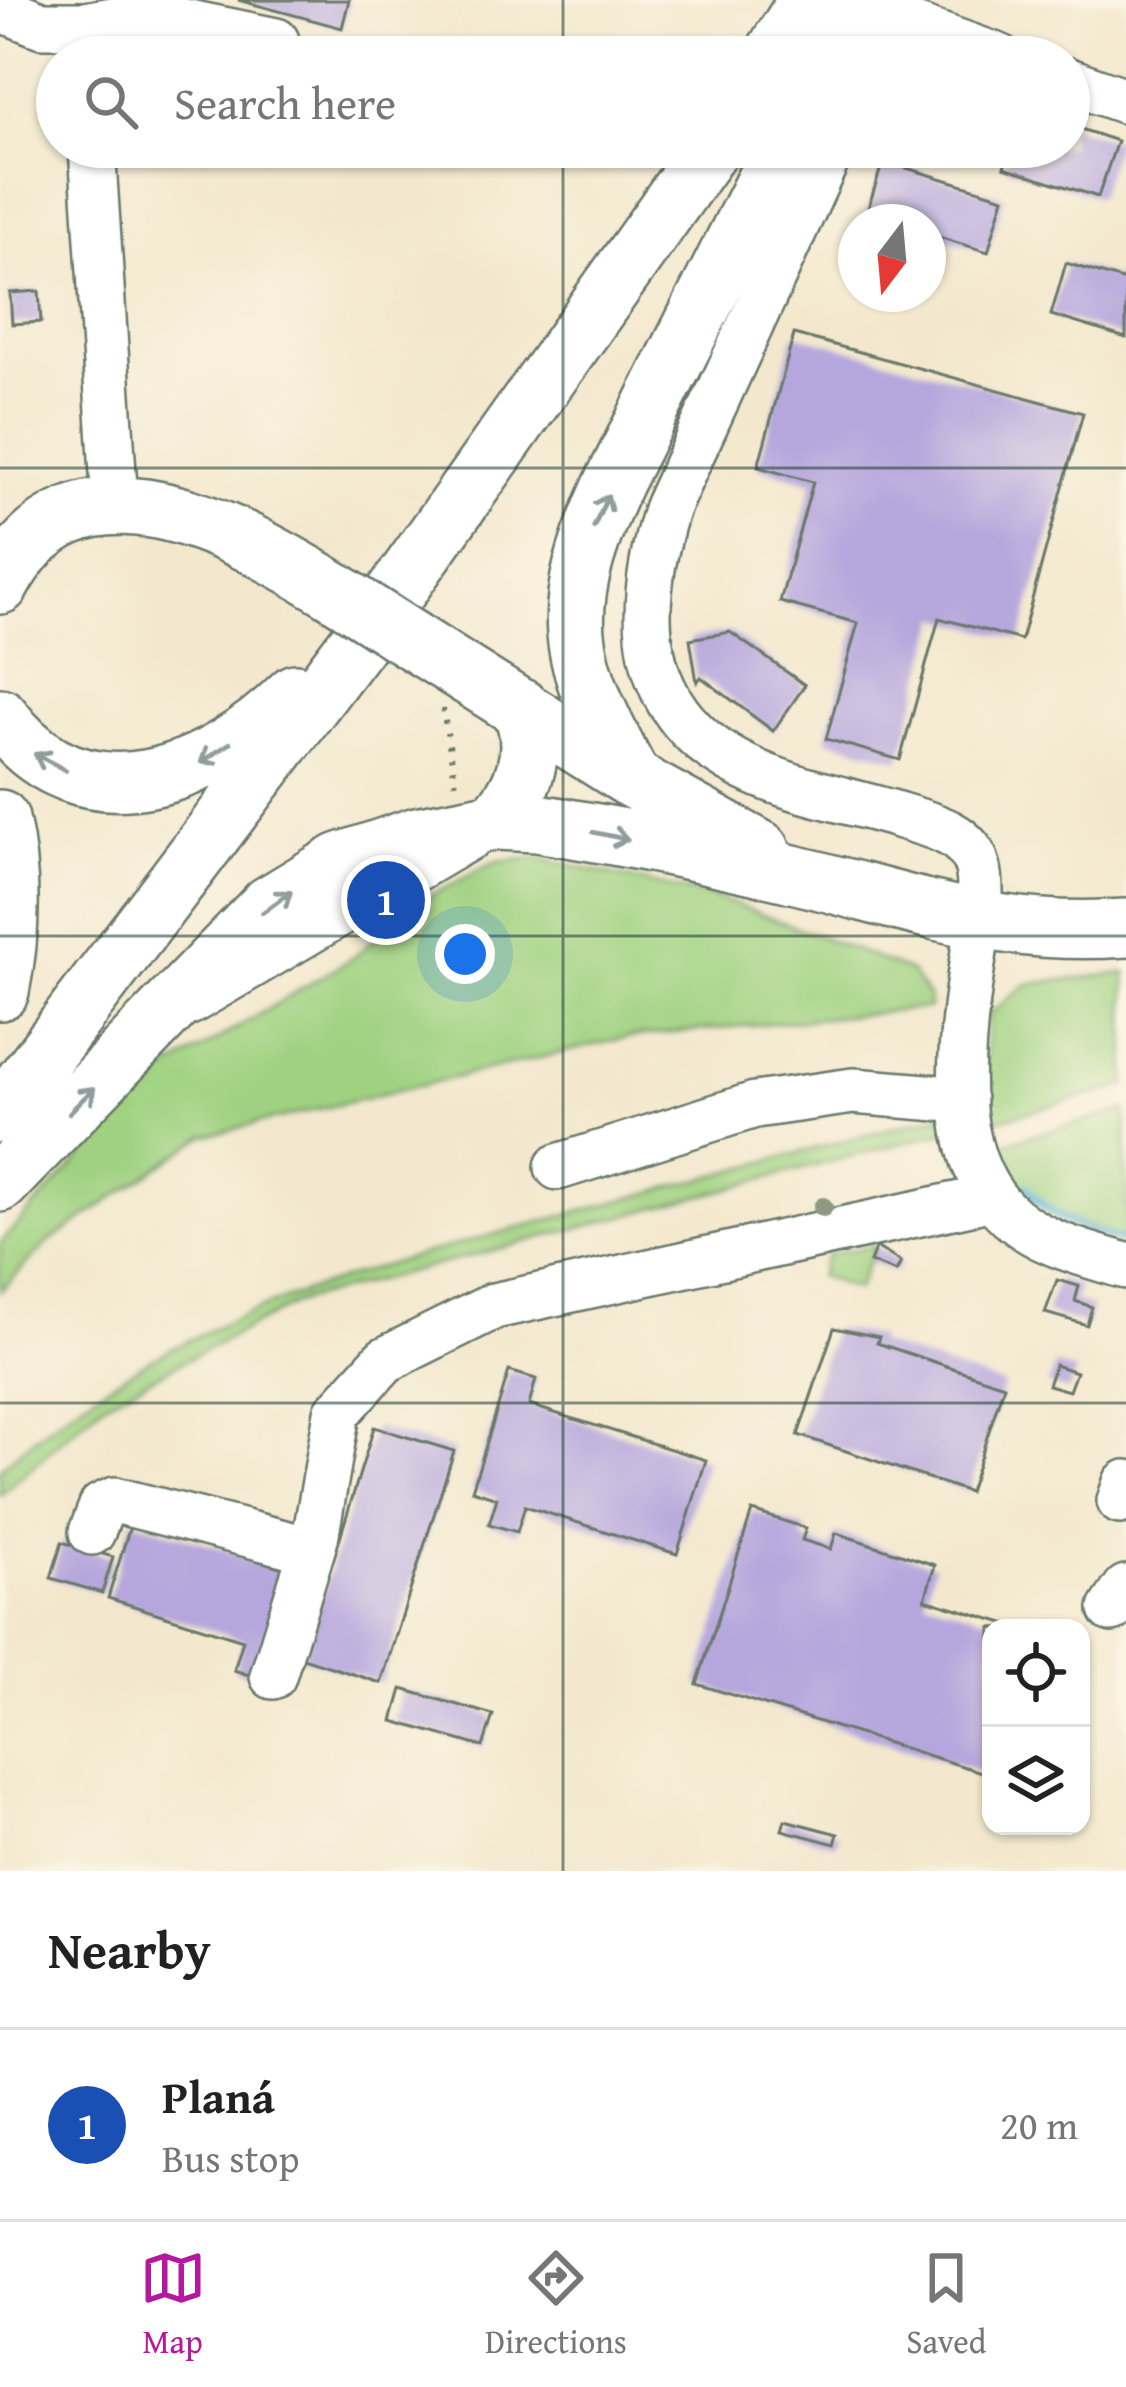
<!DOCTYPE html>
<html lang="en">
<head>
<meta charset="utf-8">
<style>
	body { margin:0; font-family:"Gentium Book Plus",serif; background:#f6f6f6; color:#222 }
	.controls { position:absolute; right:36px; bottom:36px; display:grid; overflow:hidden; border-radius:24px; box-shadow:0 3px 9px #0004 }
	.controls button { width:108px; height:108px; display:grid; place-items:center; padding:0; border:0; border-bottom:3px solid #e0e0e0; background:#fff; color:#222; font:60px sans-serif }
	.compass { position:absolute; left:838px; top:204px; width:108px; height:108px; border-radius:50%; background:#fff; box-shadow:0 3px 9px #0004; rotate:196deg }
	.you { position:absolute; left:465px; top:954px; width:42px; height:42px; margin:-30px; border:9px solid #fff; border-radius:50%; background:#1a73e8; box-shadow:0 0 0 18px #1a73e833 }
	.badge { display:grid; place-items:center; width:78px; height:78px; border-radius:50%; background:#b5179e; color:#fff; font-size:39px; font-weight:700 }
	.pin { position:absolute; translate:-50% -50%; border:6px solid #fff; box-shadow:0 3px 12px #0006 }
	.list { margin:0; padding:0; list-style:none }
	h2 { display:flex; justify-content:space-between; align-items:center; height:156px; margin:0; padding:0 48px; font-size:51px }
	h2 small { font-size:39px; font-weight:400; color:#767676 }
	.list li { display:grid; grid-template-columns:78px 1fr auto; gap:36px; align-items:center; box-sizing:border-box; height:192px; padding:0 48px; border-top:3px solid #e0e0e0 }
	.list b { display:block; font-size:45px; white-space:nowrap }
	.list p { margin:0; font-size:39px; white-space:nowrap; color:#767676 }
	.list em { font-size:39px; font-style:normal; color:#767676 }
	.icon { flex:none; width:66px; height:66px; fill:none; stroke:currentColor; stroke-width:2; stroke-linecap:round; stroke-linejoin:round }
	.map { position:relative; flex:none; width:1126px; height:1871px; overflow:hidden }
	.search { position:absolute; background:#fff; box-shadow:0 3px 9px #0004; left:36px; right:36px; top:36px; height:132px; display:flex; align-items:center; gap:30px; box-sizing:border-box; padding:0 42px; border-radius:66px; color:#767676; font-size:45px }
	.sheet { height:348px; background:#fff }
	nav { display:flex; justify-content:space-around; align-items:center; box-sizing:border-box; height:168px; border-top:3px solid #e0e0e0; background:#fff; font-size:33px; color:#767676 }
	nav a { display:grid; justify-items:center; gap:6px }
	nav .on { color:#b5179e }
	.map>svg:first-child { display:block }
	.green { fill:#9fd180; stroke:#5f875a; stroke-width:3 }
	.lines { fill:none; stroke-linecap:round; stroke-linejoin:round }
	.stream { stroke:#57b4d5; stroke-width:9 }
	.building { fill:#b5a6dd }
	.minor-casing { stroke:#69796a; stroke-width:50 }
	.major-casing { stroke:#69796a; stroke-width:62 }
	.path { stroke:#69796a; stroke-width:6; stroke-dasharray:3 9; stroke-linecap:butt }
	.minor { stroke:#fff; stroke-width:45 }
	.major { stroke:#fff; stroke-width:57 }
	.major-bridge-casing { stroke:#69796a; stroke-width:62; stroke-linecap:butt }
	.major-bridge { stroke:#fff; stroke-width:57 }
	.tree { fill:#8d9a81 }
	.oneway { stroke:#8f9e9a }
	.grid { fill:none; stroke:#1f3d34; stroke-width:3; stroke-opacity:0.55 }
</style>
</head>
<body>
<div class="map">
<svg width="1126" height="1871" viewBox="0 0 1126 1871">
	<rect width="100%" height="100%" fill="#fcf5e5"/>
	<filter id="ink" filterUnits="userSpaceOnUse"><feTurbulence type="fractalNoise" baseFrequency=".00833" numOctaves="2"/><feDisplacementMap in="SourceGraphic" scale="24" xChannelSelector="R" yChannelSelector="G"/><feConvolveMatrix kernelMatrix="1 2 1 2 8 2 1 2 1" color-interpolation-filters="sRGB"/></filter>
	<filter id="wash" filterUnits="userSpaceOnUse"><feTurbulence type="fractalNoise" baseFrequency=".004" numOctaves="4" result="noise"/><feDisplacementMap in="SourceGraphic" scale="48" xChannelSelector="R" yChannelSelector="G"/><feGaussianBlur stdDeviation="2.7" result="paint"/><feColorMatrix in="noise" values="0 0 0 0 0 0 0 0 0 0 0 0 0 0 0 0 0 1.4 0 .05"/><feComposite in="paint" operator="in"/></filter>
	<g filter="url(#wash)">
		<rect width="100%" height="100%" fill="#f3e8cd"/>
		<path class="green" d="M537 858 717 898 822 937 911 972 928 996 929 1008 629 1037 204 1136 49 1242 0 1291V1243L158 1076 355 956 410 906 495 862Z
			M1126 973V1086L993 1121 984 1108 988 1015 1027 984Z
			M1126 1110V1239C1072 1223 1017 1203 997 1145Z
			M944 1114 952 1130 300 1301 105 1402 0 1495V1469C155 1319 371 1267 574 1213 697 1180 820 1147 944 1114Z
			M875 1245 857 1290 819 1276 826 1255Z"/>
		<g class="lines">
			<path class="stream" d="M1002 1147 1010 1167
				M1026 1186C1050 1220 1087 1232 1126 1242"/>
		</g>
		<g id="blocks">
			<path class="building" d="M238 0H349L342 28Z
				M1069 125 1117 141 1098 197 1004 167 1010 147H1069Z
				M883 161 1004 197 988 252 928 234V222H889L866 215Z
				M1066 263 1126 281V338L1051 315Z
				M39 291 41 322 12 324 10 293Z
				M794 334 1083 413 1021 640 939 618 900 760 826 739 858 623 780 602 813 482 758 467Z
				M730 632 805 685 773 731 701 677 697 682 690 639Z
				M876 1247 901 1262 896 1272 870 1262Z
				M1057 1280 1079 1286 1075 1301 1092 1307 1087 1325 1045 1313Z
				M834 1328 879 1337 877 1343 1004 1385 969 1492 798 1435Z
				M1055 1365 1076 1372 1069 1391 1048 1385Z
				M509 1371 536 1379 529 1405 706 1460 677 1554 525 1506 517 1532 489 1524 497 1498 472 1490Z
				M374 1427 454 1451 381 1683 303 1658Z
				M752 1511 806 1528 802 1540 831 1549 836 1533 935 1565 925 1599 1017 1627 991 1628V1775L697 1684Z
				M132 1520 286 1569 252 1676 234 1670 243 1640 108 1598Z
				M62 1542 113 1557 102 1593 51 1578Z
				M402 1689 493 1715 483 1747 393 1721Z
				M785 1820 838 1834 835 1844 782 1830Z"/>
		</g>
	</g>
	<g filter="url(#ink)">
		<use href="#blocks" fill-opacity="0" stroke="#69796a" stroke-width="3"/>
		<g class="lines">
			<g class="minor-casing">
				<path id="minor" d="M0 8 42 25H85L145 14 276 41
					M874 57 892 19 999 57
					M1069 81 1126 101
					M92 147 115 504
					M832 147 667 507C635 609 633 712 744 767 791 791 850 800 901 816 929 825 964 831 976 862 986 887 975 944 971 971 960 1043 947 1151 1003 1209 1033 1242 1085 1254 1126 1266
					M189 1002 484 828
					M558 1167 755 1105 853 1091 963 1100
					M1120 1501 1126 1483
					M92 1532 102 1506 115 1500 311 1550
					M1112 1609 1126 1588
					M273 1676 315 1539 337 1413 385 1360 494 1306 993 1197"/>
			</g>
			<g class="major-casing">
				<path id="major" d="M772 57 808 0
					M827 57 855 0
					M0 585C75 440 231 528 333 590
					M413 641 632 779 761 850
					M0 717C83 831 214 775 295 693
					M632 779C565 655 555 612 615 480L782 147
					M0 819C13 877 12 932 0 991
					M495 821C525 789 539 750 521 708
					M0 1114 396 592 711 147
					M0 1183 269 905 340 862 417 836 495 821 537 823C628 837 720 856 809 878 924 907 1004 937 1126 928"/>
			</g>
			<path class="path" d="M443 709 456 785"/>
			<use href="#minor" class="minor"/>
			<use href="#major" class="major"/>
			<g class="major-bridge-casing">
				<path id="major-bridge" d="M333 590 413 641"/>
			</g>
			<use href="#major-bridge" class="major-bridge"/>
		</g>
		<circle class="tree" cx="823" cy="1207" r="10"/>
		<defs><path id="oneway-shaft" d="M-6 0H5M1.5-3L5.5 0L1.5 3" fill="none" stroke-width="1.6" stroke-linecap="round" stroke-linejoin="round" transform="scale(3)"/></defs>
		<g class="oneway">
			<use href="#oneway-shaft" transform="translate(601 511) rotate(-66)"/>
			<use href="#oneway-shaft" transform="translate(215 753) rotate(147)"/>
			<use href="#oneway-shaft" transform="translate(50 762) rotate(-152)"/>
			<use href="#oneway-shaft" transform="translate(611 836) rotate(12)"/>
			<use href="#oneway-shaft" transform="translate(277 902) rotate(-36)"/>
			<use href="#oneway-shaft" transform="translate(82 1100) rotate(-45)"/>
		</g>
	</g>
	<path class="grid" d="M563 0V57M563 147V1871M0 468H1126M0 936H1126M0 1403H1126"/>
</svg>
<div class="controls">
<button><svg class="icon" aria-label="locate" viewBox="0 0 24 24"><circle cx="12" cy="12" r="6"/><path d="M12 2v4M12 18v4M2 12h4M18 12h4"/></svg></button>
<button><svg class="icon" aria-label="layers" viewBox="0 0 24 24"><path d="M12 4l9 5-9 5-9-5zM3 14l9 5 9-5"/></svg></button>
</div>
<svg class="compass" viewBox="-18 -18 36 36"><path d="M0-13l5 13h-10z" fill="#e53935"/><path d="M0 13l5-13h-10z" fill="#767676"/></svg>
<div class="you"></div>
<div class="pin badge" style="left:386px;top:900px;background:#1a4fb4">1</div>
<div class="search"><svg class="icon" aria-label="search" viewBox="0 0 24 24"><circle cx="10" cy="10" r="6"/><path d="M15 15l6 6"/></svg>Search here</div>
</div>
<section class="sheet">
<h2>Nearby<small></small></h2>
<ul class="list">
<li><span class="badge" style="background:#1a4fb4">1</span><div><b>Planá</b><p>Bus stop</p></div><em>20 m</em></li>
</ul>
</section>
<nav>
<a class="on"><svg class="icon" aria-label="map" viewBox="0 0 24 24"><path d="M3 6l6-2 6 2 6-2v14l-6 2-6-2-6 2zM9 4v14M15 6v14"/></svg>Map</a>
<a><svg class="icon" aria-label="directions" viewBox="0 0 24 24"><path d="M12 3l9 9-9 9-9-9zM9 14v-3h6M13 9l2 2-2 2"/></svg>Directions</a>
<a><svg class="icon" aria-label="saved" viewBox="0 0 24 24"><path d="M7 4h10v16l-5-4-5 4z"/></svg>Saved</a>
</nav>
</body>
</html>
